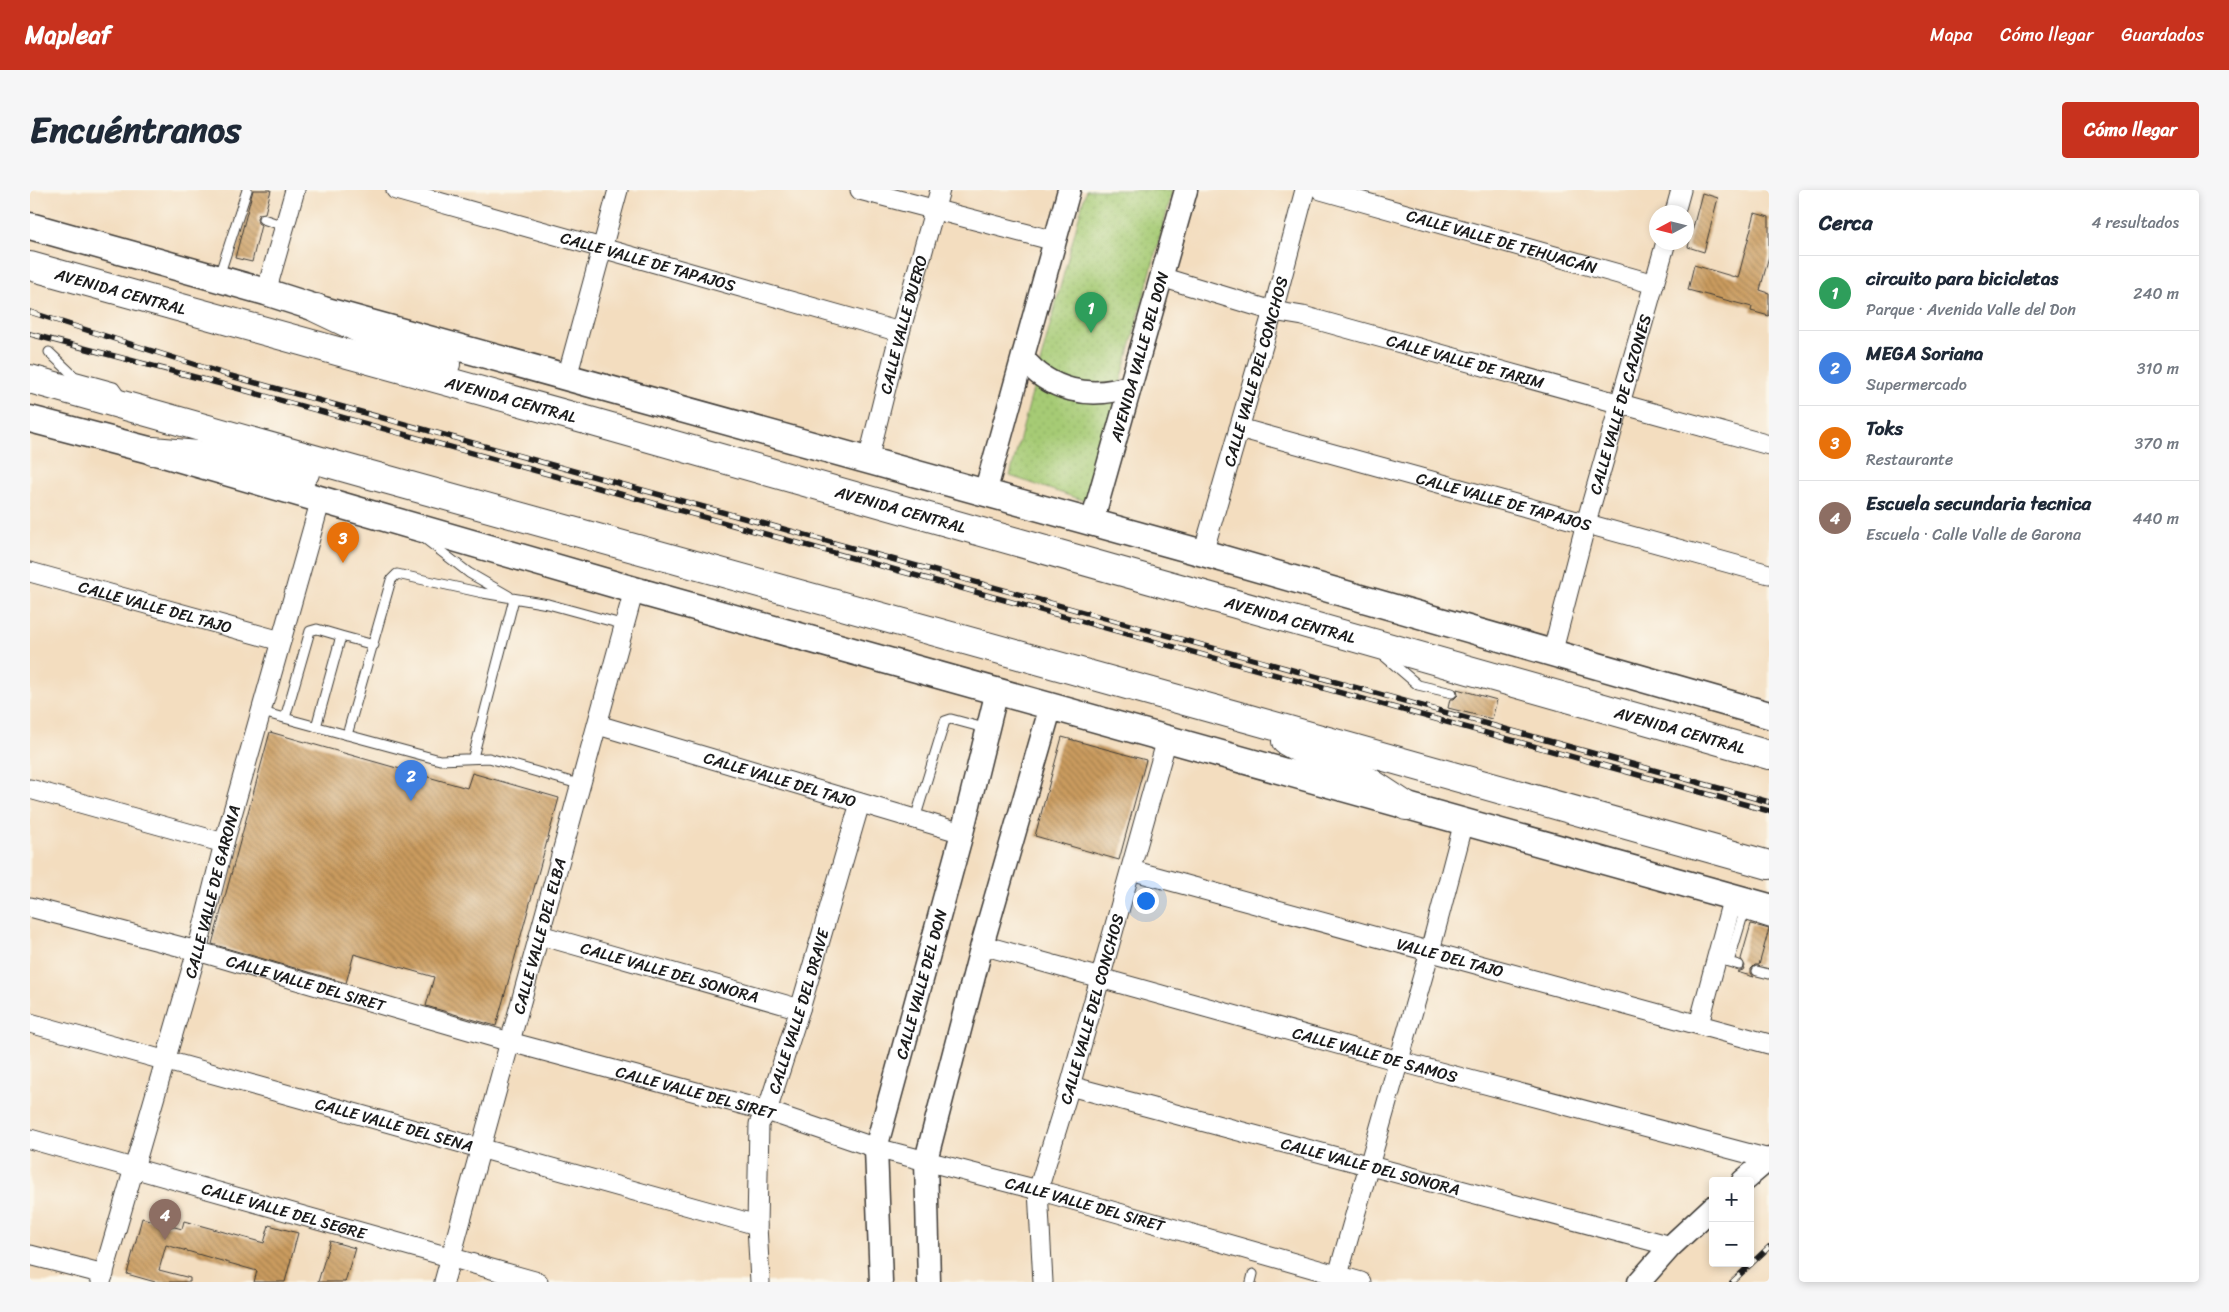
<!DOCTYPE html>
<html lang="es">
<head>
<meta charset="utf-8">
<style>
	body { margin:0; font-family:Sriracha,sans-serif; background:#f6f6f7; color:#1f2937 }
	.controls { position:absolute; right:15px; bottom:15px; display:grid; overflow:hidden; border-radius:5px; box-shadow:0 2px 8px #0003 }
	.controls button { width:45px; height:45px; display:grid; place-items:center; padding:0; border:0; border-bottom:1px solid #e0e1e3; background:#fff; color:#1f2937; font:25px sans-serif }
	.compass { position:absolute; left:1619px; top:15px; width:45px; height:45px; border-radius:50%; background:#fff; box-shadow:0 2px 8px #0003; rotate:263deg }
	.you { position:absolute; left:1115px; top:710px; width:18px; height:18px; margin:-12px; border:4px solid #fff; border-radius:50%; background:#1a73e8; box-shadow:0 0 0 8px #1a73e833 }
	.badge { display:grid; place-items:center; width:32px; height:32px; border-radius:50%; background:#c8321e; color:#fff; font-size:16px; font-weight:700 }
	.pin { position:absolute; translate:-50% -41px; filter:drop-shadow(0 1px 2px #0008) }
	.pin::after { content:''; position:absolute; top:26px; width:18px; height:15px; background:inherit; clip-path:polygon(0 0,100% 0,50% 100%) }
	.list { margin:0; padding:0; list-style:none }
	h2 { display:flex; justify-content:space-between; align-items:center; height:65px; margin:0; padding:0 20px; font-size:21px }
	h2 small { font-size:16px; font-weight:400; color:#747a83 }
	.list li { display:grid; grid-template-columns:32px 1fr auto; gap:15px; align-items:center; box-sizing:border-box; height:75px; padding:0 20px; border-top:1px solid #e0e1e3 }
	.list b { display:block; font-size:19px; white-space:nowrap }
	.list p { margin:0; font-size:16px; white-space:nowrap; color:#747a83 }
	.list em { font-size:16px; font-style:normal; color:#747a83 }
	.map { position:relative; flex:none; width:1739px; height:1092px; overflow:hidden; border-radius:5px }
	header { display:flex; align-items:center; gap:30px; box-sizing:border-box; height:70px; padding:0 25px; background:#c8321e; color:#fff }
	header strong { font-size:24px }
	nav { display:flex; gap:28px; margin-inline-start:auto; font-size:18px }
	.intro { display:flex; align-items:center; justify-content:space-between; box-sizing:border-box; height:120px; padding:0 30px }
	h1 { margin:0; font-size:35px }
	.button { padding:12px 22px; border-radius:5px; background:#c8321e; color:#fff; font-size:18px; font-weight:700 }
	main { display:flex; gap:30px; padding:0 30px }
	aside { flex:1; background:#fff; border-radius:5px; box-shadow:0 2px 8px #0003 }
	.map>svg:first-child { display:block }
	.park { fill:url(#park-dots); stroke:#617448 }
	.building { fill:url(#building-back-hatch) }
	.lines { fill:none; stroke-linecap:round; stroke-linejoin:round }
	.service-casing { stroke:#3c3934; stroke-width:11 }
	.minor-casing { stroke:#3c3934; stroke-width:21 }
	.tertiary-casing { stroke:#3c3934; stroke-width:25 }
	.secondary-casing { stroke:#3c3934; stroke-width:29 }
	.motorway-casing { stroke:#3c3934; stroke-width:30 }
	.service { stroke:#fff; stroke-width:9 }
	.minor { stroke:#fff; stroke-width:19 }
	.tertiary { stroke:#fff; stroke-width:22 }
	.secondary { stroke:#fff; stroke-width:26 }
	.motorway { stroke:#fff; stroke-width:28 }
	.rail-casing { stroke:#1c1c1c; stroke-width:5.5 }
	.rail { stroke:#fbf7ec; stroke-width:4; stroke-dasharray:11; stroke-linecap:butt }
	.labels { text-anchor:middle; stroke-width:4.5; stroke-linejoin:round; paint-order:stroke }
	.street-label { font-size:16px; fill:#1c1c1c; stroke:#fbf7ec }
</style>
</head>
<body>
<header>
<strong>Mapleaf</strong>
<nav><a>Mapa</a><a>Cómo llegar</a><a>Guardados</a></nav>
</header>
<div class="intro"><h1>Encuéntranos</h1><a class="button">Cómo llegar</a></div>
<main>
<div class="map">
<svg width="1739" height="1092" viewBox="0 0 1739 1092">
	<defs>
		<pattern id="park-dots" width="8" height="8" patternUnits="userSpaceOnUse" patternTransform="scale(1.25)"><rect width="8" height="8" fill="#a6cb74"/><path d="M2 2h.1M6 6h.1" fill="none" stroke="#8eae64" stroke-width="1.8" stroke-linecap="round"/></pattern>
		<pattern id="building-back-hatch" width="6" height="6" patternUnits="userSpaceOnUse" patternTransform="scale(1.25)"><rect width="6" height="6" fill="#ca9b5e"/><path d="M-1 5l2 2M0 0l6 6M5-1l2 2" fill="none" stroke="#a37e4d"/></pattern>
	</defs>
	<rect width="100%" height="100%" fill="#fbf7ec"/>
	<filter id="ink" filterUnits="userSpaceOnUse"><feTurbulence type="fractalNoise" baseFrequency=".02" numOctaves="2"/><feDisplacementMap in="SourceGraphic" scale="10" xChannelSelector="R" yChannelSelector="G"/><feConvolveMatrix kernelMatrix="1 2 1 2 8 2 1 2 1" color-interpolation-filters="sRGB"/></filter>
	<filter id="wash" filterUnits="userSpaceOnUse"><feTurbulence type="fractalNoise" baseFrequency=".0096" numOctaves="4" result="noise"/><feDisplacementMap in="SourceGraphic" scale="20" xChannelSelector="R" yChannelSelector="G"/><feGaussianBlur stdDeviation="1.12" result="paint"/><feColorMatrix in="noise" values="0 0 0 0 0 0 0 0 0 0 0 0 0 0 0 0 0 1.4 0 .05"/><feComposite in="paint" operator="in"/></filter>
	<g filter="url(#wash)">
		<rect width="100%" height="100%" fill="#f3ddbf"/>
		<path class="park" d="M1056 0H1143L1058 312 980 286Z"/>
		<g id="blocks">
			<path class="building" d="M223 0H241L235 23 229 24 227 28 228 33 231 35 222 72 205 68Z
				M1672 3 1688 8 1674 62 1658 57Z
				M1725 23 1739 27V66L1730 100 1739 103V126L1721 121 1722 117 1658 100 1664 75 1708 88Z
				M1427 499 1467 510 1462 529 1418 518 1420 509H1424L1428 505Z
				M240 542 437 598 442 583 529 608 466 836 396 816 404 787 324 764 316 793 182 754Z
				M1032 547 1116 570 1089 670 1005 646Z
				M1721 734 1739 739 1729 775H1725L1721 779V783L1724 787 1707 782 1713 780 1715 776 1711 769Z
				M112 1028 152 1039 154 1031 234 1053 239 1035 268 1043 255 1092H224L227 1081 136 1055 129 1080 160 1088V1092H125L97 1084Z
				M300 1051 325 1058 315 1092H288Z"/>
		</g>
	</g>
	<g filter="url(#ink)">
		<use href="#blocks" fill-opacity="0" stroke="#3c3934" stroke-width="1"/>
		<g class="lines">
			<g class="service-casing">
				<path id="service" d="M233 29 254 36
					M189 86 217 0
					M19 162 44 186 84 197 92 208
					M395 349 439 383 479 406
					M1354 466 1388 495 1422 503
					M232 522 410 570 459 568 552 595
					M255 528 280 441 287 439 311 446
					M286 537 311 446 344 455
					M317 545 361 390 367 384 453 403 518 414 595 435
					M443 567 484 409
					M885 629 915 531 921 529 958 539
					M1708 723 1739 733
					M1695 771 1709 775
					M1699 772 1717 712
					M1727 781 1739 784
					M1221 1092 1223 1084"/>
			</g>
			<g class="minor-casing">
				<g id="minor">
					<path id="s1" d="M366 0 870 142"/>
					<path d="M830 0 1025 51"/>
					<path id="s2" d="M1291 0 1624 94"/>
					<path d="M1645 22 1651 0"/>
					<path id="s3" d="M1131 87 1243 121 1273 126 1739 255"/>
					<path d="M236 102 265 0"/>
					<path d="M537 187 588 0"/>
					<path id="s4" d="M1209 238 1739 384"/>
					<path id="s5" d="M838 270 870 142 910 0"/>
					<path id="s6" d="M1173 363 1243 121 1275 0"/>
					<path id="s7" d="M0 382 251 451"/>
					<path id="s8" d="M1522 464 1556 333 1636 52"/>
					<path id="s9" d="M568 535 932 643"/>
					<path d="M0 599 194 653"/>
					<path id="s10" d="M1101 680 1739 854"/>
					<path id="s11" d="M0 717 167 761 480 852 737 921 846 958 1008 1000 1331 1092"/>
					<path id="s12" d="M510 745 770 819"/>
					<path id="s13" d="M952 755 1383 875 1739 969"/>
					<path id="s14" d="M0 833 727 1035"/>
					<path d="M1669 834 1703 707"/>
					<path id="s15" d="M1040 896 1641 1056"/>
					<path id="s16" d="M0 949 508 1092"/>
					<path d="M0 1065 74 1084"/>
					<path id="s17" d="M71 1092 167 761 194 653 291 309"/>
					<path id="s18" d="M414 1092 604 400"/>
					<path id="s19" d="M730 1092 727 1035 729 934 737 921 770 819 830 613"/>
					<path id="s20" d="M1013 1092 1008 1000 1040 896 1137 549"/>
					<path d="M1306 1092 1400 761 1434 632"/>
				</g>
			</g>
			<g class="tertiary-casing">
				<g id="tertiary">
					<path d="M993 168C1019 201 1061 210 1100 196"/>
					<path d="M955 303 1039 0"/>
					<path id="s21" d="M1062 332 1156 0"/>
					<path d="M1713 991 1739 969"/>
					<path id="s22" d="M851 1092 846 958 932 643 967 501"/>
					<path d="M899 1092 896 970 952 755 1021 516"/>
					<path d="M1609 1092 1641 1056 1683 1017"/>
				</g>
			</g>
			<g class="secondary-casing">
				<path id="secondary" d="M0 36 236 102 286 118 1173 363 1739 525
					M0 229 123 261 604 400 1739 717"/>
			</g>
			<g class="motorway-casing">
				<g id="motorway">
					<path id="s23" d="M0 76 549 228 1739 565"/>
					<path d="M286 118 370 158 416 174"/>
					<path d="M0 189 337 284 1216 528 1739 675"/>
					<path d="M123 261 202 268 275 283"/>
					<path d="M1256 551 1279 564 1338 591 1376 616"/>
				</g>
			</g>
			<use href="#service" class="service"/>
			<use href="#minor" class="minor"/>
			<use href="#tertiary" class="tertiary"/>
			<use href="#secondary" class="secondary"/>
			<use href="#motorway" class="motorway"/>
			<g class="rail-casing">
				<path id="rail" d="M0 122 201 186 1739 612
					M0 144 199 196 1739 621
					M1702 1092 1739 1057"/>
			</g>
			<use href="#rail" class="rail"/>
		</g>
	</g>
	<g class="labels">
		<g class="street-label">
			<text dy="6" stroke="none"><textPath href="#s2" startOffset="188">CALLE VALLE DE TEHUACÁN</textPath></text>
			<text dy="6" stroke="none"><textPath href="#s1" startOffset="262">CALLE VALLE DE TAPAJOS</textPath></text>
			<text dy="6" stroke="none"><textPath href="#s23" startOffset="94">AVENIDA CENTRAL</textPath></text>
			<text dy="6" stroke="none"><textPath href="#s5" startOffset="140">CALLE VALLE DUERO</textPath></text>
			<text dy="6" stroke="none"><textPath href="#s21" startOffset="172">AVENIDA VALLE DEL DON</textPath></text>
			<text dy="6" stroke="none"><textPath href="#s3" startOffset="316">CALLE VALLE DE TARIM</textPath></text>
			<text dy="6" stroke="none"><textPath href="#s6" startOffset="189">CALLE VALLE DEL CONCHOS</textPath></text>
			<text dy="6" stroke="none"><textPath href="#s23" startOffset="499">AVENIDA CENTRAL</textPath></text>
			<text dy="6" stroke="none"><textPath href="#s8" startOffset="259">CALLE VALLE DE CAZONES</textPath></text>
			<text dy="6" stroke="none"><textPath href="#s4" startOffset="275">CALLE VALLE DE TAPAJOS</textPath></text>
			<text dy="6" stroke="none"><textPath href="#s23" startOffset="904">AVENIDA CENTRAL</textPath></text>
			<text dy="6" stroke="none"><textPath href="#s7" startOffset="130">CALLE VALLE DEL TAJO</textPath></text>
			<text dy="6" stroke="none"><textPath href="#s23" startOffset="1309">AVENIDA CENTRAL</textPath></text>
			<text dy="6" stroke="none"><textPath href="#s23" startOffset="1714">AVENIDA CENTRAL</textPath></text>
			<text dy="6" stroke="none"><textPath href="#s9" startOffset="190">CALLE VALLE DEL TAJO</textPath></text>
			<text dy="6" stroke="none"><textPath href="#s17" startOffset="406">CALLE VALLE DE GARONA</textPath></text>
			<text dy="6" stroke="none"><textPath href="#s18" startOffset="359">CALLE VALLE DEL ELBA</textPath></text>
			<text dy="6" stroke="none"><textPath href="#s10" startOffset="331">VALLE DEL TAJO</textPath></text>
			<text dy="6" stroke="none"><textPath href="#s12" startOffset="135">CALLE VALLE DEL SONORA</textPath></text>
			<text dy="6" stroke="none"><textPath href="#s11" startOffset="286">CALLE VALLE DEL SIRET</textPath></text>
			<text dy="6" stroke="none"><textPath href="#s22" startOffset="304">CALLE VALLE DEL DON</textPath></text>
			<text dy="6" stroke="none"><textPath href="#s20" startOffset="281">CALLE VALLE DEL CONCHOS</textPath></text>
			<text dy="6" stroke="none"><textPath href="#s19" startOffset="278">CALLE VALLE DEL DRAVE</textPath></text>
			<text dy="6" stroke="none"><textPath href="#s13" startOffset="408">CALLE VALLE DE SAMOS</textPath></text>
			<text dy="6" stroke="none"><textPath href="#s11" startOffset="691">CALLE VALLE DEL SIRET</textPath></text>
			<text dy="6" stroke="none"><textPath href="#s14" startOffset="378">CALLE VALLE DEL SENA</textPath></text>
			<text dy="6" stroke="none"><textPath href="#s15" startOffset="311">CALLE VALLE DEL SONORA</textPath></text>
			<text dy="6" stroke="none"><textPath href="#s11" startOffset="1096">CALLE VALLE DEL SIRET</textPath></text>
			<text dy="6" stroke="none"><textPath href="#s16" startOffset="264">CALLE VALLE DEL SEGRE</textPath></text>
		</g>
	</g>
</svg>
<div class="controls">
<button>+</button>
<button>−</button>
</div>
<svg class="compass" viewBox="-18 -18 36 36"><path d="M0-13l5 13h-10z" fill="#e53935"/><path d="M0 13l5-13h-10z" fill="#747a83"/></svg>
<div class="you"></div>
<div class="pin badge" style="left:1061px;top:143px;background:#2e9e5b">1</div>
<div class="pin badge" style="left:381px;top:611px;background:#3f7fe0">2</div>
<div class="pin badge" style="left:313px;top:373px;background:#e8710a">3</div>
<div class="pin badge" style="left:135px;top:1050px;background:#8d6e63">4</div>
</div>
<aside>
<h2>Cerca<small>4 resultados</small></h2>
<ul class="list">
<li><span class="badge" style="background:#2e9e5b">1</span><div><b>circuito para bicicletas</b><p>Parque · Avenida Valle del Don</p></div><em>240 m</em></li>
<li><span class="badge" style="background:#3f7fe0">2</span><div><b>MEGA Soriana</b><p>Supermercado</p></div><em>310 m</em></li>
<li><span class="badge" style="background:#e8710a">3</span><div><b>Toks</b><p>Restaurante</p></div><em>370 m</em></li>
<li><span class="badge" style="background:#8d6e63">4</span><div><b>Escuela secundaria tecnica</b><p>Escuela · Calle Valle de Garona</p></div><em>440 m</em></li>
</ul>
</aside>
</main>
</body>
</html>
